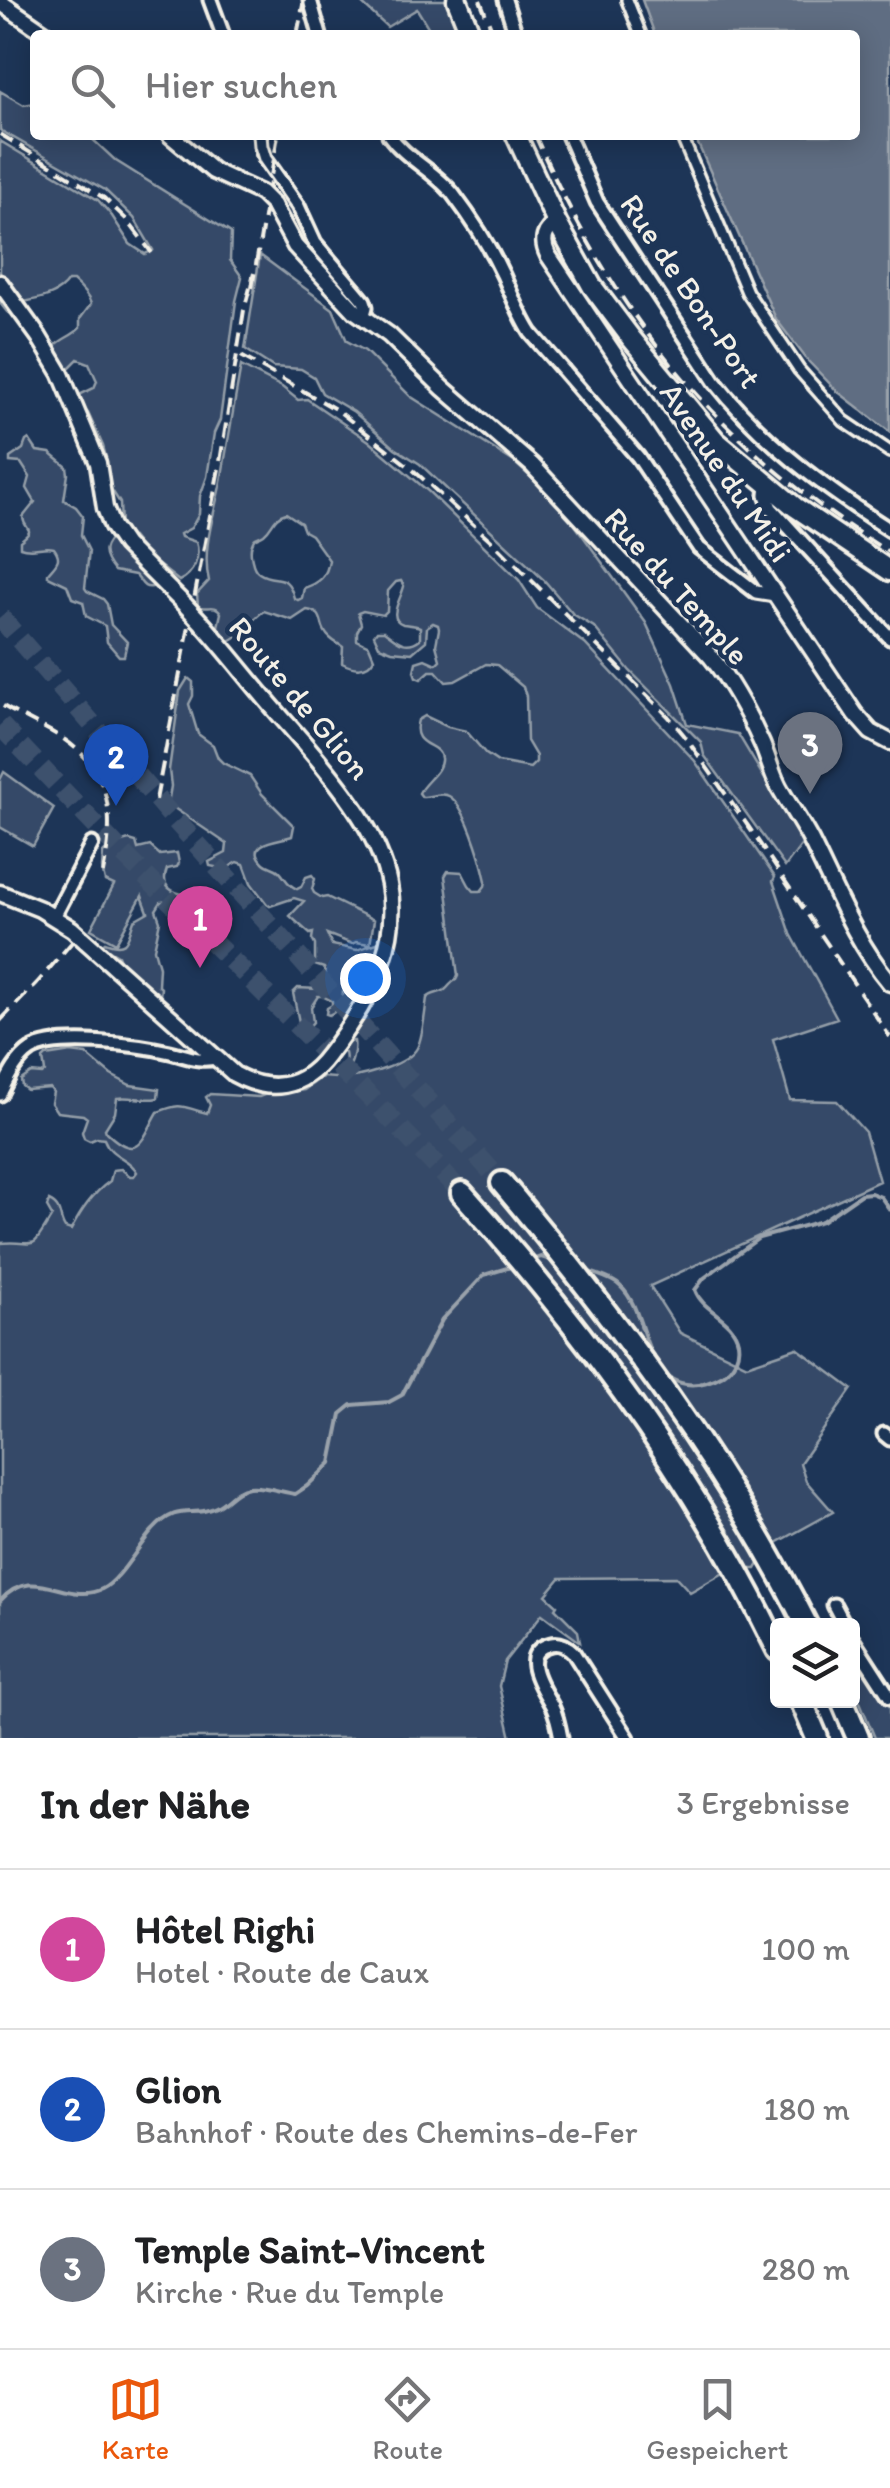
<!DOCTYPE html>
<html lang="de">
<head>
<meta charset="utf-8">
<style>
	body { margin:0; font-family:Itim,sans-serif; background:#f2f2f2; color:#202124 }
	.controls { position:absolute; right:30px; bottom:30px; display:grid; overflow:hidden; border-radius:10px; box-shadow:0 5px 25px #0003 }
	.controls button { width:90px; height:90px; display:grid; place-items:center; padding:0; border:0; border-bottom:2px solid #e0e0e0; background:#fff; color:#202124; font:50px sans-serif }
	.you { position:absolute; left:365px; top:978px; width:35px; height:35px; margin:-25px; border:8px solid #fff; border-radius:50%; background:#1a73e8; box-shadow:0 0 0 15px #1a73e833 }
	.badge { display:grid; place-items:center; width:65px; height:65px; border-radius:50%; background:#ea580c; color:#fff; font-size:32px; font-weight:700 }
	.pin { position:absolute; translate:-50% -82px; filter:drop-shadow(0 2px 5px #0008) }
	.pin::after { content:''; position:absolute; top:52px; width:35px; height:30px; background:inherit; clip-path:polygon(0 0,100% 0,50% 100%) }
	.list { margin:0; padding:0; list-style:none }
	h2 { display:flex; justify-content:space-between; align-items:center; height:130px; margin:0; padding:0 40px; font-size:42px }
	h2 small { font-size:32px; font-weight:400; color:#757577 }
	.list li { display:grid; grid-template-columns:65px 1fr auto; gap:30px; align-items:center; box-sizing:border-box; height:160px; padding:0 40px; border-top:2px solid #e0e0e0 }
	.list b { display:block; font-size:38px; white-space:nowrap }
	.list p { margin:0; font-size:32px; white-space:nowrap; color:#757577 }
	.list em { font-size:32px; font-style:normal; color:#757577 }
	.icon { flex:none; width:55px; height:55px; fill:none; stroke:currentColor; stroke-width:2; stroke-linecap:round; stroke-linejoin:round }
	.map { position:relative; flex:none; width:890px; height:1738px; overflow:hidden }
	.search { position:absolute; background:#fff; box-shadow:0 5px 25px #0003; left:30px; right:30px; top:30px; height:110px; display:flex; align-items:center; gap:25px; box-sizing:border-box; padding:0 35px; border-radius:10px; color:#757577; font-size:38px }
	.sheet { height:610px; background:#fff }
	nav { display:flex; justify-content:space-around; align-items:center; box-sizing:border-box; height:140px; border-top:2px solid #e0e0e0; background:#fff; font-size:28px; color:#757577 }
	nav a { display:grid; justify-items:center; gap:5px }
	nav .on { color:#ea580c }
	.map>svg:first-child { display:block }
	.green { fill:#354a67; stroke:#949ea8; stroke-width:2.5; fill-rule:evenodd }
	.water { fill:#5e6d82; stroke:#9aa2ab; stroke-width:2.5 }
	.lines { fill:none; stroke-linecap:round; stroke-linejoin:round }
	.stream { stroke:#9aa2ab; stroke-width:4 }
	.motorway-tunnel { stroke:#3d516d; stroke-width:20; stroke-dasharray:20 10; stroke-linecap:butt }
	.pedestrian-casing { stroke:#f4f1e8; stroke-width:16 }
	.minor-casing { stroke:#f4f1e8; stroke-width:19 }
	.tertiary-casing { stroke:#f4f1e8; stroke-width:21 }
	.primary-casing { stroke:#f4f1e8; stroke-width:25 }
	.motorway-casing { stroke:#f4f1e8; stroke-width:28 }
	.pedestrian { stroke:#1d3557; stroke-width:9 }
	.minor { stroke:#1d3557; stroke-width:11 }
	.tertiary { stroke:#1d3557; stroke-width:14 }
	.primary { stroke:#1d3557; stroke-width:18 }
	.motorway { stroke:#1d3557; stroke-width:20 }
	.rail { stroke:#f4f1e8; stroke-width:4; stroke-dasharray:15 8; stroke-linecap:butt }
	.tertiary-bridge-casing { stroke:#f4f1e8; stroke-width:21; stroke-linecap:butt }
	.tertiary-bridge { stroke:#1d3557; stroke-width:14 }
	.labels { text-anchor:middle; stroke-width:9; stroke-linejoin:round; paint-order:stroke }
	.street-label { font-size:32px; fill:#f4f1e8; stroke:#1d3557 }
</style>
</head>
<body>
<div class="map">
<svg width="890" height="1738" viewBox="0 0 890 1738">
	<rect width="100%" height="100%" fill="#1d3557"/>
	<filter id="ink" filterUnits="userSpaceOnUse"><feTurbulence type="fractalNoise" baseFrequency=".01" numOctaves="2"/><feDisplacementMap in="SourceGraphic" scale="20" xChannelSelector="R" yChannelSelector="G"/><feConvolveMatrix kernelMatrix="1 2 1 2 8 2 1 2 1" color-interpolation-filters="sRGB"/></filter>
	<g filter="url(#ink)">
		<path class="green" d="M358 0H448L462 35H433L417 9 387 27Z
			M0 91 24 105 35 103V135H88L116 161 231 233 230 260 242 277 236 301 220 420 214 433 207 477 200 496 199 514 191 528 180 534 181 537 196 542C201 557 194 574 179 581L147 556 132 537 126 539 154 583 152 587C142 589 142 581 135 575L114 571C96 549 106 544 121 527L120 503 106 481 107 461 103 446 88 413 79 404 81 394 94 388 97 381 89 363 78 359 69 368C60 365 56 356 55 346 62 338 73 336 80 328V319L91 304C88 295 80 287 73 281H68C58 296 39 299 23 302L14 315 7 312 0 303V282L2 279 0 272V141L98 200 112 216 130 244 145 254 153 250 134 218 105 190 0 130Z
			M260 255 333 309 347 341 365 351 410 396 514 462 559 503 646 623 674 684 687 724 738 734 803 843 785 867 704 755 701 742 630 671 594 627 573 614 544 580 420 464 395 448 354 412 322 393 314 377 301 369 273 367 245 349Z
			M241 366 282 387 298 400 307 399 369 441 429 492 519 580 537 608 585 644 695 761 775 877 773 881 791 934 837 1018 773 1039 790 1100 837 1101 865 1132 879 1181 650 1286 680 1333 747 1365 797 1348 852 1389 800 1463 806 1481 833 1512 755 1555 759 1564 756 1569H750L745 1561 690 1592 676 1577 560 1578 546 1595 557 1605 555 1608 578 1631 580 1642 542 1614 505 1661 499 1686 511 1738H0V1243C41 1240 28 1255 52 1216L47 1207 49 1201C63 1207 58 1218 65 1228L71 1230C81 1211 92 1194 110 1181L113 1170 121 1169 130 1176H134L137 1172C129 1157 111 1158 104 1139L97 1138 90 1141 84 1138 82 1132 87 1118 83 1115 57 1112 51 1103 53 1092 50 1088 27 1090 22 1086 21 1080 31 1073 42 1074 45 1072 43 1059 46 1056 71 1052 86 1054 111 1075 130 1085 159 1089 158 1098C144 1101 131 1096 117 1098L115 1113 105 1129 106 1132C139 1164 142 1139 158 1112 185 1101 182 1108 207 1113L210 1105 206 1097 210 1094 259 1097 274 1091H297L304 1090 322 1077 335 1078C341 1071 348 1063 345 1053L338 1050 339 1046C345 1045 349 1041 354 1041 356 1053 351 1064 346 1075L349 1078C366 1075 408 1065 417 1048 423 1037 425 1012 427 998 433 992 439 994 445 990 450 986 450 983 456 980L458 976 445 876 448 871 462 872 469 885 474 891H481L485 886 486 881C482 863 465 799 446 795 438 793 430 797 422 797L419 793C423 783 443 771 441 758 439 742 410 748 418 720L425 716 448 727 466 731 486 754 498 762 530 768 536 762V756L527 741 526 696 523 687 497 665 486 664 455 681 446 682 436 671H430L421 679 416 677 414 671 416 662 425 659 436 664 440 660 436 645 439 629 438 625 433 623 427 627 426 641 412 653 392 651 379 646 374 635 377 631H384C394 638 405 651 420 639V627C415 625 409 625 403 624 386 619 402 597 404 586L401 581 396 582 388 591 387 611 383 615 363 611 358 613 361 624 357 632V640L369 646 374 658C368 671 353 669 342 663L343 647C339 644 334 642 330 638 316 626 328 613 307 610L292 620 264 611C251 619 241 639 225 642L217 631 221 613C215 602 206 611 198 606L197 594 209 581C201 549 215 513 221 481 228 443 234 404 241 366ZM286 513 301 523 304 531 311 535 329 560C327 577 319 583 304 588L302 598 298 600 294 598C287 570 276 584 259 573 252 569 249 550 252 544 255 535 257 539 264 534 274 526 272 517 286 513Z
			M29 439 37 451 50 453 67 467 68 474 64 500 76 507 83 516 81 535 89 551 85 588 87 591 103 599 107 604 111 625 127 642 124 656H119L107 642 105 626 86 616 83 602 72 598 67 585 48 576V573C55 564 63 560 54 548 43 545 32 552 20 547V541C38 527 24 532 23 517L35 502 27 488 30 477 21 463 10 462V458L23 449 26 441Z
			M188 678 193 682V696L189 704 198 734 213 745 218 758 223 763 250 776 262 794 294 826 292 836C283 840 242 841 264 863 268 867 275 867 279 871 287 879 286 884 297 889L301 887 306 877 312 875 315 879 312 889 314 893 322 898 327 897 374 920 370 944 356 942 352 944 327 934 332 945 357 950 377 943 381 946 379 954 355 981 357 997 353 999 348 991H343C342 1004 342 1009 329 1015L326 1014 327 1008 332 1005V1001L322 996H318L311 1007 313 1022 306 1030 300 1027 293 993 298 988 318 989 326 974 324 968 315 965V945L312 939 313 933 310 934 290 916 304 901 294 898 270 906 267 904 251 883 244 864 238 862 225 869 210 866 209 862 226 853 227 844 168 804 171 786 169 770 180 691Z
			M4 772 54 808 33 846 0 827V780Z
			M129 840 136 842 138 849 150 846 160 855 177 853 179 863 177 867 167 869C160 887 172 893 188 895L194 901V916L188 921 176 917 171 904 166 901 161 902 156 910 160 921 154 949 159 967 158 985 161 988 160 996H156L123 968 118 955 101 945 105 942C129 951 127 939 134 920L148 912 142 896 116 943 91 929 114 885 105 881 102 868 103 853 111 845Z
			M852 1661 856 1666 862 1662 873 1684 876 1682 890 1704V1738H875L853 1685Z"/>
		<path class="water" d="M642 0H890V432L837 391 808 361 776 319 694 135H855V35H655Z"/>
		<g class="lines">
			<path class="stream" d="M532 1260 541 1257 557 1262
				M585 1270C596 1275 612 1278 620 1286 649 1312 640 1377 686 1384 698 1386 713 1381 723 1375 734 1367 740 1355 738 1342 733 1317 703 1312 695 1290L704 1278 759 1238 822 1221 861 1194 871 1193 881 1197 890 1210
				M0 1601C35 1562 65 1606 102 1589 120 1581 139 1544 153 1530 179 1501 192 1519 216 1507 227 1502 235 1489 249 1487 262 1485 281 1492 295 1494L307 1486 331 1463 341 1414 352 1405 389 1402 402 1395 442 1320 484 1275 514 1266"/>
			<path class="motorway-tunnel" d="M0 617 168 812 502 1183
				M0 725 121 852 372 1099 462 1193"/>
			<g class="pedestrian-casing">
				<path id="pedestrian" d="M627 0 641 35
					M681 135 747 292 799 370 844 421 890 452"/>
			</g>
			<g class="minor-casing">
				<path id="minor" d="M210 0 223 35
					M310 0 320 35
					M505 0 516 35
					M260 135 261 146 265 159 298 206 315 243 364 301 366 307 363 318
					M389 135C406 159 435 171 453 194 472 219 490 247 503 275 512 295 519 314 531 333L638 457 699 548 756 592 775 595
					M568 135 597 202 715 382C762 442 826 489 890 530
					M767 486 766 495 771 508 890 638
					M54 917 92 844
					M0 1094C8 1078 16 1060 31 1050 57 1034 140 1045 170 1052 187 1056 198 1062 216 1058
					M884 1434 890 1439
					M834 1605 845 1626
					M852 1638 890 1697
					M561 1738C559 1727 557 1716 552 1706 543 1689 516 1652 551 1644 560 1642 567 1646 573 1652L628 1738"/>
			</g>
			<g class="tertiary-casing">
				<path id="tertiary" d="M0 2 48 35
					M170 135 213 171 261 193
					M273 205 295 246 355 311 389 335 443 388 532 465 711 657C732 683 748 713 762 744 768 758 772 774 779 787 789 805 801 822 811 841 835 889 855 941 890 983
					M557 223C544 230 541 241 548 255L855 714 871 732 890 742
					M0 283 39 337 61 374 98 463 105 508 112 526 125 545 186 606
					M0 893 40 909 72 929 234 1074C270 1094 303 1089 328 1055 435 917 396 847 291 728 260 694 233 658 202 623"/>
			</g>
			<g class="primary-casing">
				<path id="primary" d="M457 0 471 35
					M516 135 557 223 592 286 631 338 716 441 795 507 890 571"/>
			</g>
			<g class="motorway-casing">
				<path id="motorway" d="M502 1183C617 1320 726 1465 807 1626
					M462 1193C586 1331 697 1482 778 1650
					M801 1700 817 1738
					M842 1700 858 1738"/>
			</g>
			<use href="#pedestrian" class="pedestrian"/>
			<use href="#minor" class="minor"/>
			<use href="#tertiary" class="tertiary"/>
			<use href="#primary" class="primary"/>
			<use href="#motorway" class="motorway"/>
			<path class="rail" d="M480 0 494 35
				M297 35 304 0
				M0 134 104 198 127 220 152 253
				M535 135C616 319 718 446 890 553
				M252 288 278 135
				M241 356 337 410 411 468 498 547 668 716 684 735 748 826 890 1037
				M3 706C23 718 45 727 65 740 114 774 114 820 103 873
				M156 800 219 468 244 310 254 273
				M0 1021 37 983 73 941"/>
			<g class="tertiary-bridge-casing">
				<path id="tertiary-bridge" d="M261 193 273 205
					M186 606 202 623"/>
			</g>
			<use href="#tertiary-bridge" class="tertiary-bridge"/>
		</g>
	</g>
	<g class="labels">
		<g class="street-label">
			<text transform="translate(691 291) rotate(56)" y="11">Rue de Bon-Port</text>
			<text transform="translate(726 472) rotate(56)" y="11">Avenue du Midi</text>
			<text transform="translate(677 586) rotate(48)" y="11">Rue du Temple</text>
			<text transform="translate(300 698) rotate(50)" y="11">Route de Glion</text>
		</g>
	</g>
</svg>
<div class="controls">
<button><svg class="icon" aria-label="layers" viewBox="0 0 24 24"><path d="M12 4l9 5-9 5-9-5zM3 14l9 5 9-5"/></svg></button>
</div>
<div class="you"></div>
<div class="pin badge" style="left:200px;top:968px;background:#d1479c">1</div>
<div class="pin badge" style="left:116px;top:806px;background:#1a4fb4">2</div>
<div class="pin badge" style="left:810px;top:794px;background:#6b7280">3</div>
<div class="search"><svg class="icon" aria-label="search" viewBox="0 0 24 24"><circle cx="10" cy="10" r="6"/><path d="M15 15l6 6"/></svg>Hier suchen</div>
</div>
<section class="sheet">
<h2>In der Nähe<small>3 Ergebnisse</small></h2>
<ul class="list">
<li><span class="badge" style="background:#d1479c">1</span><div><b>Hôtel Righi</b><p>Hotel · Route de Caux</p></div><em>100 m</em></li>
<li><span class="badge" style="background:#1a4fb4">2</span><div><b>Glion</b><p>Bahnhof · Route des Chemins-de-Fer</p></div><em>180 m</em></li>
<li><span class="badge" style="background:#6b7280">3</span><div><b>Temple Saint-Vincent</b><p>Kirche · Rue du Temple</p></div><em>280 m</em></li>
</ul>
</section>
<nav>
<a class="on"><svg class="icon" aria-label="map" viewBox="0 0 24 24"><path d="M3 6l6-2 6 2 6-2v14l-6 2-6-2-6 2zM9 4v14M15 6v14"/></svg>Karte</a>
<a><svg class="icon" aria-label="directions" viewBox="0 0 24 24"><path d="M12 3l9 9-9 9-9-9zM9 14v-3h6M13 9l2 2-2 2"/></svg>Route</a>
<a><svg class="icon" aria-label="saved" viewBox="0 0 24 24"><path d="M7 4h10v16l-5-4-5 4z"/></svg>Gespeichert</a>
</nav>
</body>
</html>
